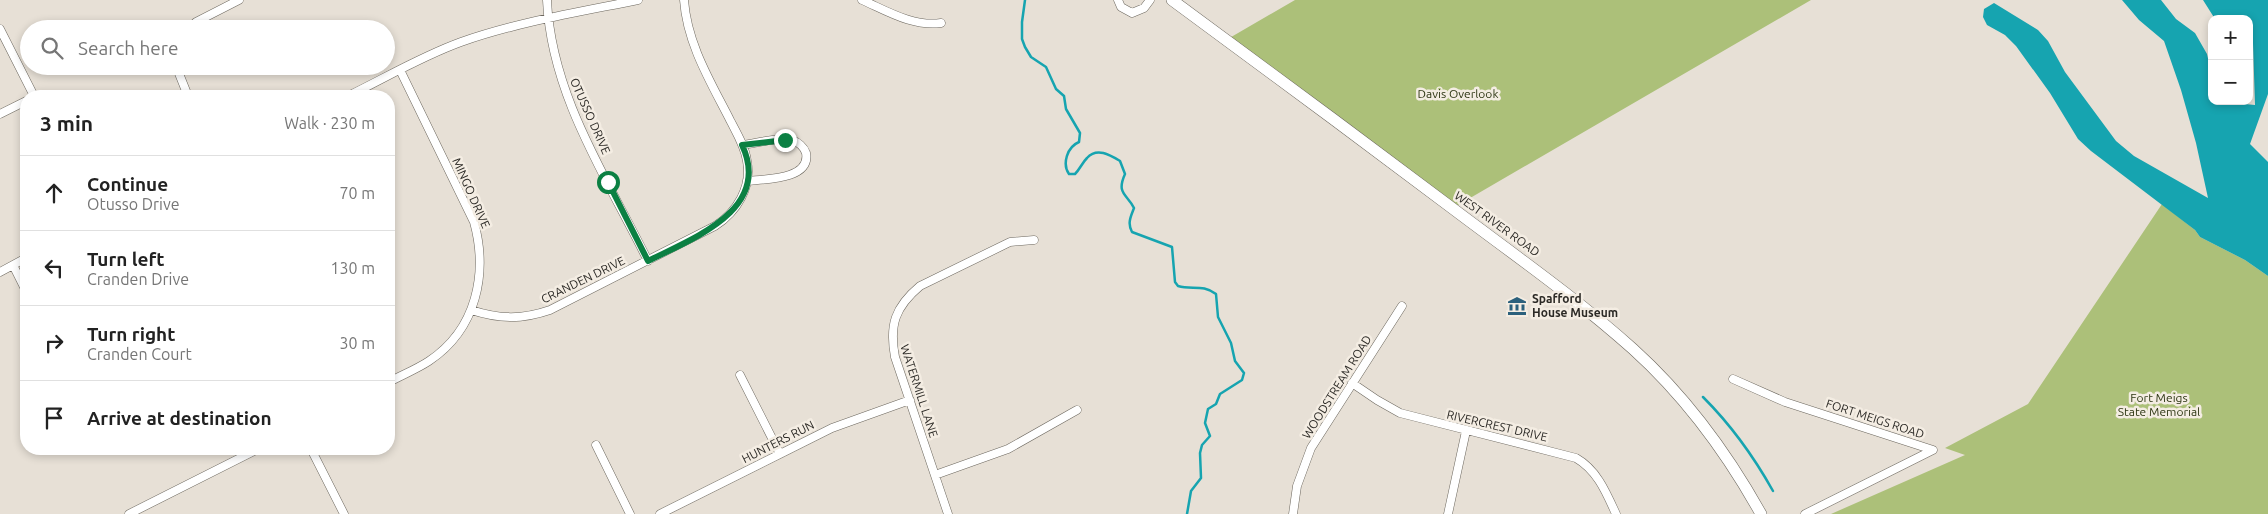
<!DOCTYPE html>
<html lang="en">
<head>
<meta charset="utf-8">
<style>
	body { margin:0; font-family:Ubuntu,sans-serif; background:#f2f2f2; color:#222 }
	.controls { position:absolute; right:15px; top:15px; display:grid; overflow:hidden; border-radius:10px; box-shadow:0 2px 8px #0003 }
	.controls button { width:45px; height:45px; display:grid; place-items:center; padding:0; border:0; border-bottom:1px solid #e0e0e0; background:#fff; color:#222; font:25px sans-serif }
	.stop { position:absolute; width:15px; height:15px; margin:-11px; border:4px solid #0b8043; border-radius:50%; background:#fff }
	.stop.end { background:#0b8043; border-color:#fff; box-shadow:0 1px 5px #0008 }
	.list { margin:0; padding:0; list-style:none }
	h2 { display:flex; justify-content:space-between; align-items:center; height:65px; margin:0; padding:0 20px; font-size:21px }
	h2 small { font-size:16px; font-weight:400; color:#767676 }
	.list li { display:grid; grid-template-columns:32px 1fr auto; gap:15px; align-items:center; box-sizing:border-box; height:75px; padding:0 20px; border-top:1px solid #e0e0e0 }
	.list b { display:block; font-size:19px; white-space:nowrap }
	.list p { margin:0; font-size:16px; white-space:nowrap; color:#767676 }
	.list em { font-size:16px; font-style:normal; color:#767676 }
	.icon { flex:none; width:28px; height:28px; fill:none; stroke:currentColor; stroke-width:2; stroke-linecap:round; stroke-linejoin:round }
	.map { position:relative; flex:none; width:2268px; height:514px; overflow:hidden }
	.search { position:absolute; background:#fff; box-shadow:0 2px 8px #0003; left:20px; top:20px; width:375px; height:55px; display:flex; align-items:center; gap:12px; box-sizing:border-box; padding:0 18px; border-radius:28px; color:#767676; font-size:19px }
	.panel { position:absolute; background:#fff; box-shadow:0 2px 8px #0003; left:20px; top:90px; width:375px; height:365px; border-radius:20px }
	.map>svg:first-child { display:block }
	.green { fill:#acc079 }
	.water { fill:#16a4b0 }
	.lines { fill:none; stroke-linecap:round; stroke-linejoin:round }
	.stream { stroke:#16a4b0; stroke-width:2.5 }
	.street-casing { stroke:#6c675e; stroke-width:9 }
	.secondary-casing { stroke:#6c675e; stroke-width:12 }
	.street { stroke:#fff; stroke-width:8 }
	.secondary { stroke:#fff; stroke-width:11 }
	.route { stroke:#0b8043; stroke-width:6 }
	.labels { text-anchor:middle; stroke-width:5; stroke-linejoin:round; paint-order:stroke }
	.park-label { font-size:12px; fill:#2d3613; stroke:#f4ede3 }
	.street-label { font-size:12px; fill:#2c2a26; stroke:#f4ede3 }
	.poi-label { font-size:12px; font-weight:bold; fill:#2c2a26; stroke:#f4ede3; text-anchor:start }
</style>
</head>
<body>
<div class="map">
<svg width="2268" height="514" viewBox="0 0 2268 514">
	<rect width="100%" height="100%" fill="#e7e0d6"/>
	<path class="green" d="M1295 0H1811L1453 208 1226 40Z
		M2162 204 2195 230 2200 237 2245 260 2268 276V514H1831L1965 455 1945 448 2028 404Z"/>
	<path class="water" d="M2122 0H2161L2176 19 2195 33 2207 54 2212 76V101L2255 105 2253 43 2249 41V19H2215L2203 0H2268V94L2250 144 2268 162V276L2245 260 2200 237 2195 230 2091 151 2078 139 2050 93 2016 46 2005 35 1987 25 1983 17 1984 9 1994 3 2038 30 2048 41 2065 72 2116 141 2134 156 2208 198 2196 143 2181 90 2164 41 2139 20Z"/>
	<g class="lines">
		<path class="stream" d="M1025 0 1022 22V39L1025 47 1031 57 1046 67 1056 89 1064 96 1066 109 1080 133 1079 142C1067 147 1062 164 1069 174H1075C1080 169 1082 163 1087 158 1097 147 1110 155 1120 161L1125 174C1116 194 1127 194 1134 208 1131 216 1127 223 1132 232L1172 247 1175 282 1178 286C1192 290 1203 284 1216 294L1218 317 1231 343 1235 361 1244 373 1242 380 1220 394 1216 404 1208 409 1205 423 1210 436 1202 445 1200 453 1201 478 1191 491 1187 514
			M1703 397C1731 425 1754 457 1773 491"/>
		<g class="street-casing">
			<path id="street" d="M547 0C551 95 607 178 648 261
				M862 0C887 11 913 27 941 23
				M1118 0 1121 7 1132 13 1144 8 1150 0
				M0 29 34 96
				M189 29 196 22 239 0
				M176 66 188 96
				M348 96C385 78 422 56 461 42 518 22 579 12 638 0
				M0 114 26 101
				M743 145C757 143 778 137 792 140 798 142 804 147 806 153 811 180 764 179 747 181
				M13 265 26 291
				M0 272 26 258
				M471 310C499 319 521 320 550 310L715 226C737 212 752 187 747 161 745 146 736 132 729 118 710 81 687 43 684 0
				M740 375 780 454
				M1733 379 1785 402 1933 450 1805 514
				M389 382C402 375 417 369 429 361 477 329 488 273 474 222L400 70
				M1352 383 1377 400 1400 413 1576 458C1597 470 1606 492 1616 514
				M596 445 630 514
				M311 449 344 514
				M935 475 1008 449 1077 410
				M129 514 258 449
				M660 514 832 428 910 400
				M948 514 895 357C889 325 895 307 920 286L1010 242 1034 240
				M1293 514 1297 486 1311 448 1402 306
				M1448 514 1466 431"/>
		</g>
		<g class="secondary-casing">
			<path id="secondary" d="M1172 0C1266 69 1359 138 1452 208 1513 254 1576 298 1633 349 1685 396 1727 453 1761 514"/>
		</g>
		<use href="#street" class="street"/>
		<use href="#secondary" class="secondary"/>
	</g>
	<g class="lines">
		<path class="route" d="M608 182 648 261C691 239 773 210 742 145L785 140"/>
	</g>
	<defs>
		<g id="museum-bare" transform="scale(1.5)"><path d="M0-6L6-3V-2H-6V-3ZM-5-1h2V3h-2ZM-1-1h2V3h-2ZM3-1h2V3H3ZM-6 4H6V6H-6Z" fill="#2b607c" stroke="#f4ede3" stroke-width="2.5" paint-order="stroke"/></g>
	</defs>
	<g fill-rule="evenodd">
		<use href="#museum-bare" x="1517" y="306"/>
	</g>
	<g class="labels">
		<g class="park-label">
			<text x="1458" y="98">Davis Overlook</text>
			<text x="2159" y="402">Fort Meigs<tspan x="2159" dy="14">State Memorial</tspan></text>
		</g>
		<g class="street-label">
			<text transform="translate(590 116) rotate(66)" y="4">OTUSSO DRIVE</text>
			<text transform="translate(471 193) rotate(66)" y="4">MINGO DRIVE</text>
			<text transform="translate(1497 224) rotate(36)" y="4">WEST RIVER ROAD</text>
			<text transform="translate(583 280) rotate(-26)" y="4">CRANDEN DRIVE</text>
			<text transform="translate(1337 387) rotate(-58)" y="4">WOODSTREAM ROAD</text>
			<text transform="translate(919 391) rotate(72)" y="4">WATERMILL LANE</text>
			<text transform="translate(1875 419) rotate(18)" y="4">FORT MEIGS ROAD</text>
			<text transform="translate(1497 426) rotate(13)" y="4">RIVERCREST DRIVE</text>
			<text transform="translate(778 442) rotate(-27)" y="4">HUNTERS RUN</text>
		</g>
		<g class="poi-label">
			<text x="1532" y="303">Spafford<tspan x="1532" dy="14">House Museum</tspan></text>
		</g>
	</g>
</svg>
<div class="controls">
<button>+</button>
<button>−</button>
</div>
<div class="stop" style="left:608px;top:182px"></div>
<div class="stop end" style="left:785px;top:140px"></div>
<div class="search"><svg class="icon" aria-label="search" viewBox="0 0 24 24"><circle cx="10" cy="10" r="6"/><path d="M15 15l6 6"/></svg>Search here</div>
<section class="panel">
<h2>3 min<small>Walk · 230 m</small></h2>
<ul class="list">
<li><svg class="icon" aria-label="ahead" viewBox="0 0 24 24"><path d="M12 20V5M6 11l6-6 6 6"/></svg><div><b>Continue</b><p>Otusso Drive</p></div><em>70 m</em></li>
<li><svg class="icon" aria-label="left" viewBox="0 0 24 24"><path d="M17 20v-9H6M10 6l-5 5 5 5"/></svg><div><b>Turn left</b><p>Cranden Drive</p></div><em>130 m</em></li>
<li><svg class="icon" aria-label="right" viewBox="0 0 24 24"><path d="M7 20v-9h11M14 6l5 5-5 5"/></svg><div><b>Turn right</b><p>Cranden Court</p></div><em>30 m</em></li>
<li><svg class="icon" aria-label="arrive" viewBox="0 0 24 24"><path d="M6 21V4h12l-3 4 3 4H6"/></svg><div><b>Arrive at destination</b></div></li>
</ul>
</section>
</div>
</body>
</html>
